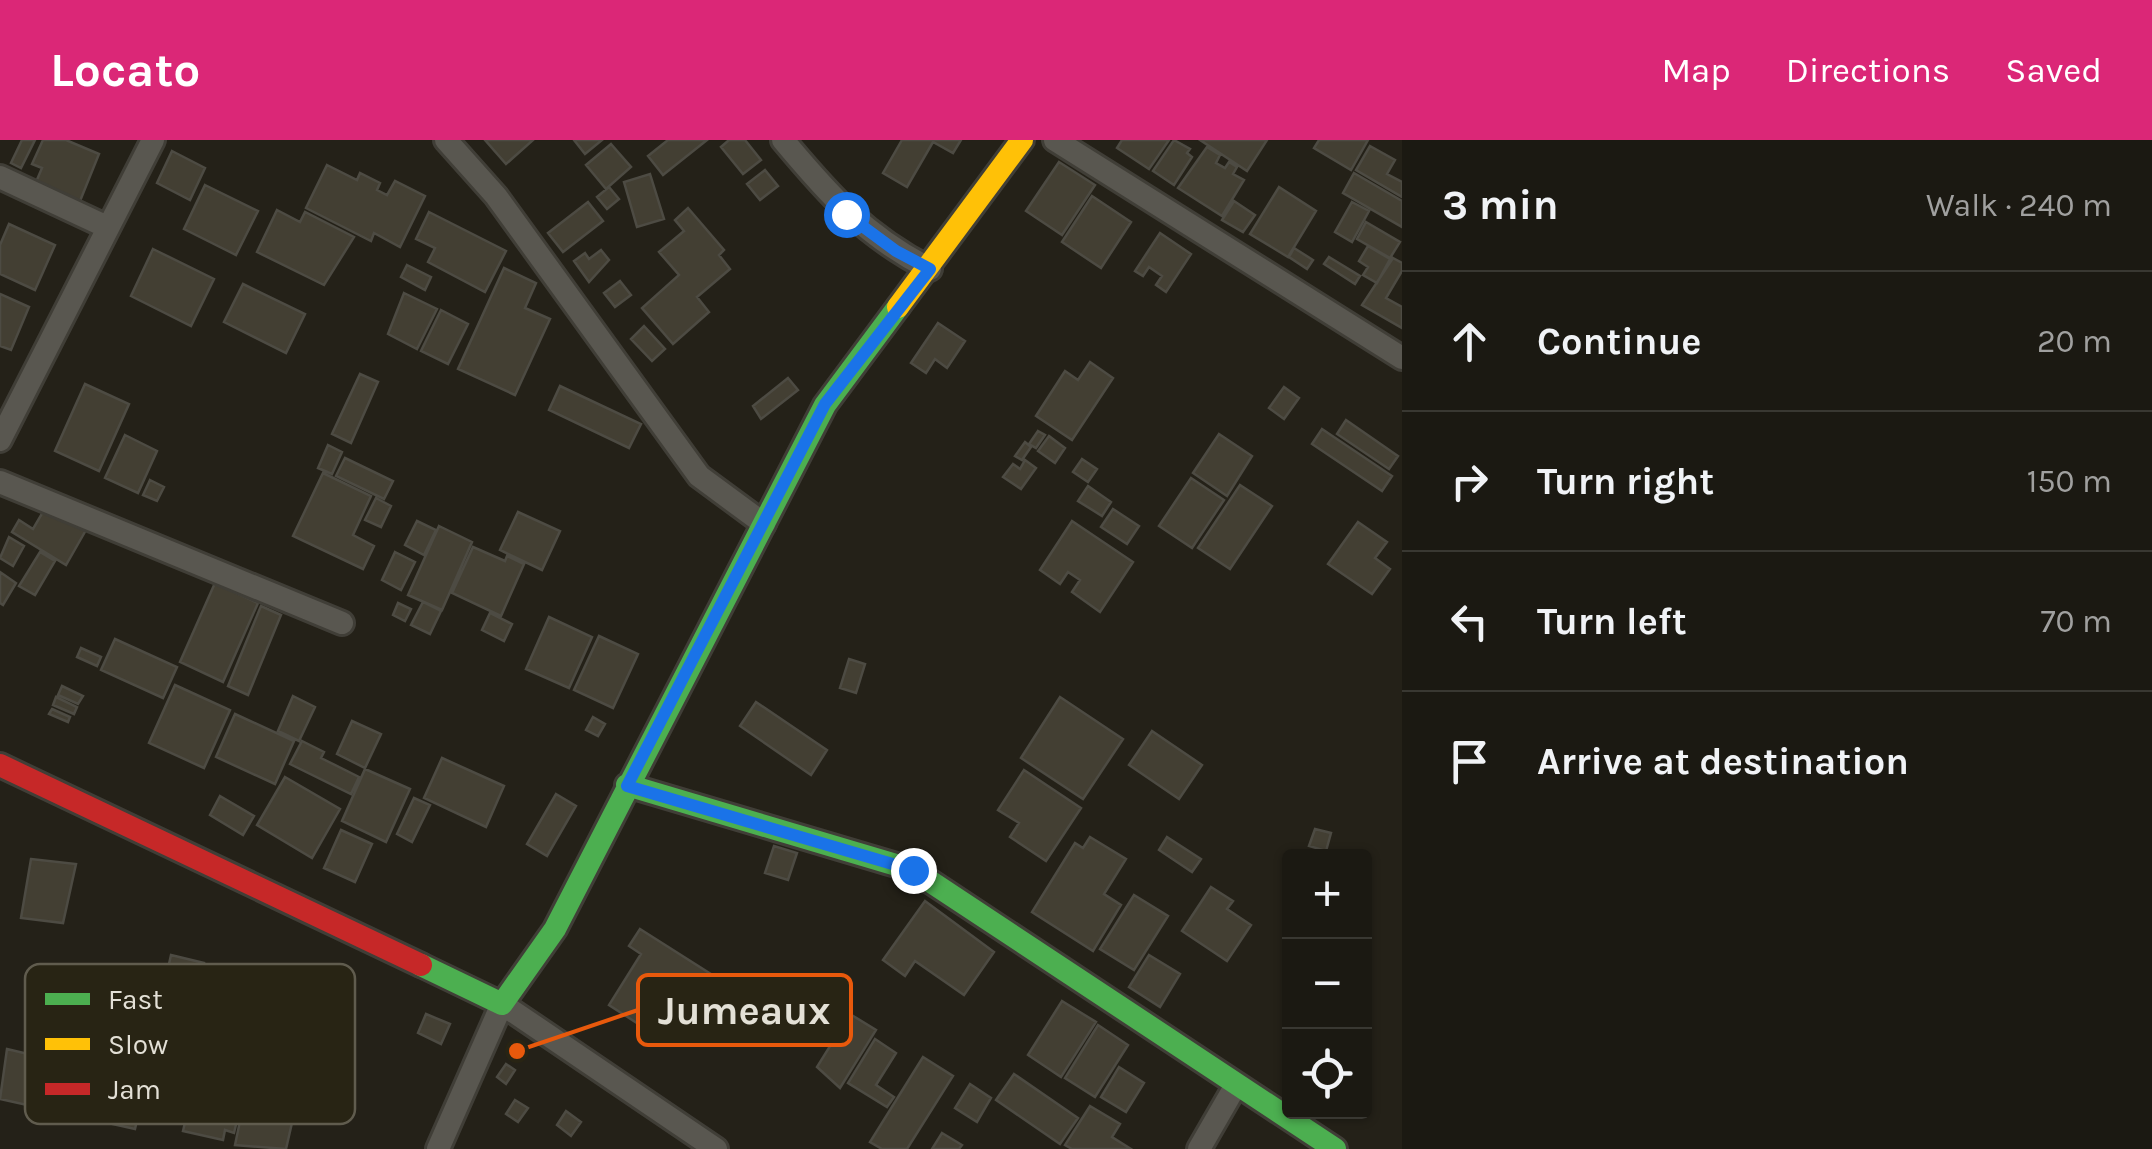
<!DOCTYPE html>
<html lang="en">
<head>
<meta charset="utf-8">
<style>
	body { margin:0; font-family:Karla,sans-serif; background:#24221b; color:#f1f3f6 }
	.controls { position:absolute; right:30px; bottom:30px; display:grid; overflow:hidden; border-radius:10px; box-shadow:0 2px 8px #0004 }
	.controls button { width:90px; height:90px; display:grid; place-items:center; padding:0; border:0; border-bottom:2px solid #393832; background:#1b1912; color:#f1f3f6; font:50px sans-serif }
	.stop { position:absolute; width:30px; height:30px; margin:-22px; border:8px solid #1a73e8; border-radius:50%; background:#fff }
	.stop.end { background:#1a73e8; border-color:#fff; box-shadow:0 2px 10px #0008 }
	.list { margin:0; padding:0; list-style:none }
	h2 { display:flex; justify-content:space-between; align-items:center; height:130px; margin:0; padding:0 40px; font-size:42px }
	h2 small { font-size:32px; font-weight:400; color:#a0a09f }
	.list li { display:grid; grid-template-columns:65px 1fr auto; gap:30px; align-items:center; box-sizing:border-box; height:140px; padding:0 40px; border-top:2px solid #393832 }
	.list b { display:block; font-size:38px; white-space:nowrap }
	.list em { font-size:32px; font-style:normal; color:#a0a09f }
	.icon { flex:none; width:55px; height:55px; fill:none; stroke:currentColor; stroke-width:2; stroke-linecap:round; stroke-linejoin:round }
	.map { position:relative; flex:none; width:1402px; height:1009px; overflow:hidden }
	header { display:flex; align-items:center; gap:60px; box-sizing:border-box; height:140px; padding:0 50px; background:#db2777; color:#fff }
	header strong { font-size:48px }
	nav { display:flex; gap:55px; margin-inline-start:auto; font-size:35px }
	main { display:flex }
	aside { flex:1; background:#1b1912 }
	.map>svg:first-child { display:block }
	.building { fill:#433f33; stroke:#4d4b43; stroke-width:2.5 }
	.lines { fill:none; stroke-linecap:round; stroke-linejoin:round }
	.street-casing { stroke:#403e37; stroke-width:28 }
	.fast-casing { stroke:#403e37; stroke-width:28 }
	.slow-casing { stroke:#403e37; stroke-width:28 }
	.jam-casing { stroke:#403e37; stroke-width:28 }
	.street { stroke:#595750; stroke-width:22 }
	.fast { stroke:#4caf50; stroke-width:22 }
	.slow { stroke:#ffc107; stroke-width:22 }
	.jam { stroke:#c62828; stroke-width:22 }
	.route { stroke:#1a73e8; stroke-width:12 }
	.key { fill:#282414; stroke:#605c4e; stroke-width:2.5 }
	.key-label { font-size:28px; fill:#e3e0d6 }
	.leader { fill:none; stroke:#e8590c; stroke-width:4 }
	.callout-dot { fill:#e8590c; stroke:#282414; stroke-width:4 }
	.callout { fill:#282414; stroke:#e8590c; stroke-width:4 }
	.callout-label { font-size:40px; text-anchor:middle; font-weight:bold; fill:#e3e0d6 }
</style>
</head>
<body>
<header>
<strong>Locato</strong>
<nav><a>Map</a><a>Directions</a><a>Saved</a></nav>
</header>
<main>
<div class="map">
<svg width="1402" height="1009" viewBox="0 0 1402 1009">
	<rect width="100%" height="100%" fill="#242118"/>
	<path class="building" d="M22 0H35L21 28 11 23Z
		M43 0H66L99 14 80 61 36 42 42 28 32 24Z
		M485 0H533L506 24Z
		M574 0H602L585 14Z
		M668 0H707L663 35 648 16Z
		M729 0H745L761 20 743 34 721 7Z
		M902 0H961L953 13 933 2 907 47 883 33Z
		M1122 0H1169L1149 29 1117 8Z
		M1174 0 1190 9 1187 13 1192 17 1174 45 1153 31Z
		M1200 0H1267L1247 31Z
		M1319 0H1368L1351 30 1314 8Z
		M611 4 631 27 606 49 586 25Z
		M1370 6 1395 20 1387 34 1402 42V57L1356 30Z
		M1207 7 1220 15 1216 23 1225 28 1229 22 1237 27 1233 34 1244 40 1222 76 1178 48Z
		M172 11 205 28 190 60 157 43Z
		M1059 22 1095 45 1062 95 1026 71Z
		M327 25 357 40 360 33 380 43 377 50 387 55 395 41 425 56 400 107 374 93 371 101 306 68Z
		M765 30 778 46 760 60 747 44Z
		M1354 33 1402 61V87L1343 53Z
		M650 34 664 79 637 87 624 42Z
		M205 45 258 71 236 115 184 89Z
		M609 47 619 59 607 69 597 57Z
		M1279 47 1316 71 1288 117 1250 94Z
		M1092 56 1131 82 1101 128 1062 102Z
		M1234 61 1255 75 1243 92 1222 80Z
		M588 62 603 81 563 112 548 93Z
		M1352 62 1369 71 1352 102 1335 92Z
		M688 68 724 110 719 115 730 129 697 157 709 172 673 204 642 168 679 135 659 112 684 91 675 80Z
		M277 70 300 82 305 72 354 97 324 145 257 112Z
		M429 72 506 111 485 152 428 122 435 108 416 99Z
		M1366 82 1400 102 1390 118 1357 99Z
		M9 84 55 105 35 150 0 134V105Z
		M1160 93 1191 114 1166 152 1156 145 1162 136 1149 127 1143 136 1135 131Z
		M1368 106 1390 119 1377 143 1363 135 1368 127 1359 121Z
		M1294 108 1313 120 1307 129 1289 117Z
		M153 109 214 139 191 186 131 156Z
		M601 110 609 120 589 142 574 121 585 113 589 119Z
		M1329 117 1360 136 1355 144 1324 124Z
		M1393 118 1402 123V131L1386 158 1402 167V188L1362 165Z
		M407 125 431 137 425 150 401 137Z
		M504 128 536 143 525 168 550 179 515 255 458 229Z
		M620 141 631 155 615 167 604 153Z
		M243 144 305 174 286 213 224 182Z
		M404 153 437 169 417 209 388 194Z
		M0 154 29 167 11 210 0 206Z
		M441 170 468 184 448 224 421 211Z
		M938 183 965 201 947 228 935 219 926 233 911 223Z
		M644 186 665 209 652 221 631 199Z
		M1090 222 1113 238 1072 300 1036 276 1065 231 1078 240Z
		M360 234 378 242 351 303 332 294Z
		M788 238 798 250 761 279 753 266Z
		M85 244 129 264 99 331 55 311Z
		M560 246 641 284 629 308 549 270Z
		M1284 247 1299 258 1284 279 1269 268Z
		M1346 280 1398 316 1389 329 1337 294Z
		M1322 289 1392 336 1382 351 1312 304Z
		M1038 291 1045 295 1036 308 1029 304Z
		M1219 294 1252 316 1227 356 1193 333Z
		M125 295 157 311 138 353 105 338Z
		M1049 296 1065 308 1055 323 1038 311Z
		M1025 302 1031 307 1022 320 1015 316Z
		M328 305 342 312 332 334 318 328Z
		M345 318 393 341 384 359 336 336Z
		M1082 319 1097 329 1088 342 1073 332Z
		M1025 320 1036 328 1021 349 1003 337 1013 324 1020 329Z
		M323 333 371 356 353 395 374 406 363 429 293 396Z
		M1191 338 1224 360 1192 408 1159 386Z
		M150 340 164 347 157 361 143 355Z
		M1240 345 1272 366 1230 429 1198 408Z
		M1088 346 1111 362 1102 376 1078 361Z
		M376 358 391 366 381 387 365 380Z
		M47 365 86 390 66 425 12 392 19 380 33 389Z
		M1113 369 1139 386 1127 404 1101 387Z
		M518 372 560 391 542 430 500 410Z
		M417 381 436 390 424 415 405 405Z
		M1072 381 1133 422 1100 472 1072 452 1080 440 1068 432 1060 444 1040 430Z
		M1358 382 1387 402 1375 418 1390 429 1372 454 1328 424Z
		M439 386 472 402 442 470 408 455Z
		M9 397 24 406 13 426 0 418Z
		M473 407 505 421 507 416 524 424 501 476 452 453Z
		M40 412 55 421 35 455 19 446Z
		M395 412 415 422 401 450 382 440Z
		M0 432 16 443 3 465 0 463Z
		M215 443 258 463 223 542 180 522Z
		M423 462 441 471 430 494 411 485Z
		M398 463 411 469 405 481 393 475Z
		M261 466 281 475 248 555 228 546Z
		M490 473 512 484 504 501 482 490Z
		M549 477 592 497 569 548 526 529Z
		M599 496 638 514 613 568 574 550Z
		M115 499 177 527 163 558 101 530Z
		M81 508 101 517 97 526 77 517Z
		M849 519 865 524 856 553 840 548Z
		M175 545 230 570 204 628 149 603Z
		M62 546 83 556 78 564 58 555Z
		M293 556 315 567 299 601 278 591Z
		M56 557 77 567 74 574 53 565Z
		M1060 557 1123 599 1083 659 1021 618Z
		M756 562 827 610 811 635 740 586Z
		M52 569 70 577 68 582 49 574Z
		M235 574 294 601 275 644 216 617Z
		M593 577 605 584 598 596 586 590Z
		M352 581 381 594 365 628 337 614Z
		M1152 591 1202 625 1179 659 1129 625Z
		M302 601 324 612 321 618 359 637 351 654 290 624Z
		M442 618 504 646 486 687 424 658Z
		M365 629 410 649 386 702 342 681Z
		M1024 630 1081 668 1046 721 1010 697 1019 683 998 670Z
		M285 637 340 669 312 718 257 685Z
		M556 654 576 666 547 716 527 704Z
		M220 656 254 676 243 695 210 675Z
		M414 658 430 665 412 702 397 694Z
		M1315 689 1331 693 1326 711 1309 706Z
		M341 690 372 704 355 742 324 728Z
		M1090 697 1126 719 1104 754 1121 765 1093 811 1032 772 1075 703 1083 708Z
		M1167 697 1201 719 1192 732 1159 710Z
		M774 706 797 713 788 740 765 733Z
		M31 719 76 724 63 783 21 778Z
		M1211 747 1233 761 1227 769 1251 785 1227 821 1182 791Z
		M1134 755 1168 776 1134 830 1100 809Z
		M925 761 994 812 964 855 915 821 905 836 883 820Z
		M640 789 758 864 735 902 662 855 643 887 609 865 641 814 629 806Z
		M171 815 204 823 186 904 153 896Z
		M1149 815 1180 834 1160 867 1129 847Z
		M1062 861 1096 882 1061 937 1028 915Z
		M426 874 450 884 441 904 418 893Z
		M850 874 876 890 840 948 817 927Z
		M1098 885 1128 905 1095 957 1065 938Z
		M875 899 896 913 876 945 894 957 887 967 848 943Z
		M7 909 146 942 135 989 0 959Z
		M923 917 953 936 907 1009H882L870 1002Z
		M506 924 515 930 506 944 497 937Z
		M1119 927 1144 943 1126 972 1101 957Z
		M1014 934 1078 978 1060 1004 996 960Z
		M970 944 991 958 977 982 955 968Z
		M192 953 241 964 234 993 225 990 223 1000 183 991Z
		M515 960 528 968 518 982 506 974Z
		M244 962 294 974 286 1009 235 1005Z
		M1090 966 1120 984 1112 997 1131 1009H1072L1065 1005Z
		M566 971 581 982 571 996 557 985Z
		M942 993 962 1005 959 1009H932Z"/>
	<g class="lines">
		<g class="street-casing">
			<path id="street" d="M446 0 496 56 699 336 764 384
				M783 0C829 55 865 96 930 129
				M1055 0 1402 218
				M0 37 107 87
				M0 300 153 0
				M0 342 342 483
				M438 1009 502 864 716 1009
				M1199 1009 1236 945"/>
		</g>
		<g class="fast-casing">
			<path id="fast" d="M627 645 913 730 1335 1009
				M421 825 502 864 555 789 825 265 898 167"/>
		</g>
		<g class="slow-casing">
			<path id="slow" d="M898 167 1022 0"/>
		</g>
		<g class="jam-casing">
			<path id="jam" d="M0 625 421 825"/>
		</g>
		<use href="#street" class="street"/>
		<use href="#fast" class="fast"/>
		<use href="#slow" class="slow"/>
		<use href="#jam" class="jam"/>
	</g>
	<g class="lines">
		<path class="route" d="M846 74 896 111 930 129 825 264 627 646 913 730"/>
	</g>
	<rect x="25" y="824" width="330" height="160" rx="15" class="key"/>
	<rect x="45" y="853" width="45" height="12" fill="#4caf50"/>
	<rect x="45" y="898" width="45" height="12" fill="#ffc107"/>
	<rect x="45" y="943" width="45" height="12" fill="#c62828"/>
	<g class="key-label">
		<text x="108" y="869">Fast</text>
		<text x="108" y="914">Slow</text>
		<text x="108" y="959">Jam</text>
	</g>
	<path class="leader" d="M517 911L638 870"/>
	<circle class="callout-dot" cx="517" cy="911" r="10"/>
	<rect class="callout" x="638" y="835" width="213" height="70" rx="10"/>
	<g class="callout-label">
		<text x="744" y="884">Jumeaux</text>
	</g>
</svg>
<div class="controls">
<button>+</button>
<button>−</button>
<button><svg class="icon" aria-label="locate" viewBox="0 0 24 24"><circle cx="12" cy="12" r="6"/><path d="M12 2v4M12 18v4M2 12h4M18 12h4"/></svg></button>
</div>
<div class="stop" style="left:846px;top:74px"></div>
<div class="stop end" style="left:913px;top:730px"></div>
</div>
<aside>
<h2>3 min<small>Walk · 240 m</small></h2>
<ul class="list">
<li><svg class="icon" aria-label="ahead" viewBox="0 0 24 24"><path d="M12 20V5M6 11l6-6 6 6"/></svg><div><b>Continue</b></div><em>20 m</em></li>
<li><svg class="icon" aria-label="right" viewBox="0 0 24 24"><path d="M7 20v-9h11M14 6l5 5-5 5"/></svg><div><b>Turn right</b></div><em>150 m</em></li>
<li><svg class="icon" aria-label="left" viewBox="0 0 24 24"><path d="M17 20v-9H6M10 6l-5 5 5 5"/></svg><div><b>Turn left</b></div><em>70 m</em></li>
<li><svg class="icon" aria-label="arrive" viewBox="0 0 24 24"><path d="M6 21V4h12l-3 4 3 4H6"/></svg><div><b>Arrive at destination</b></div></li>
</ul>
</aside>
</main>
</body>
</html>
